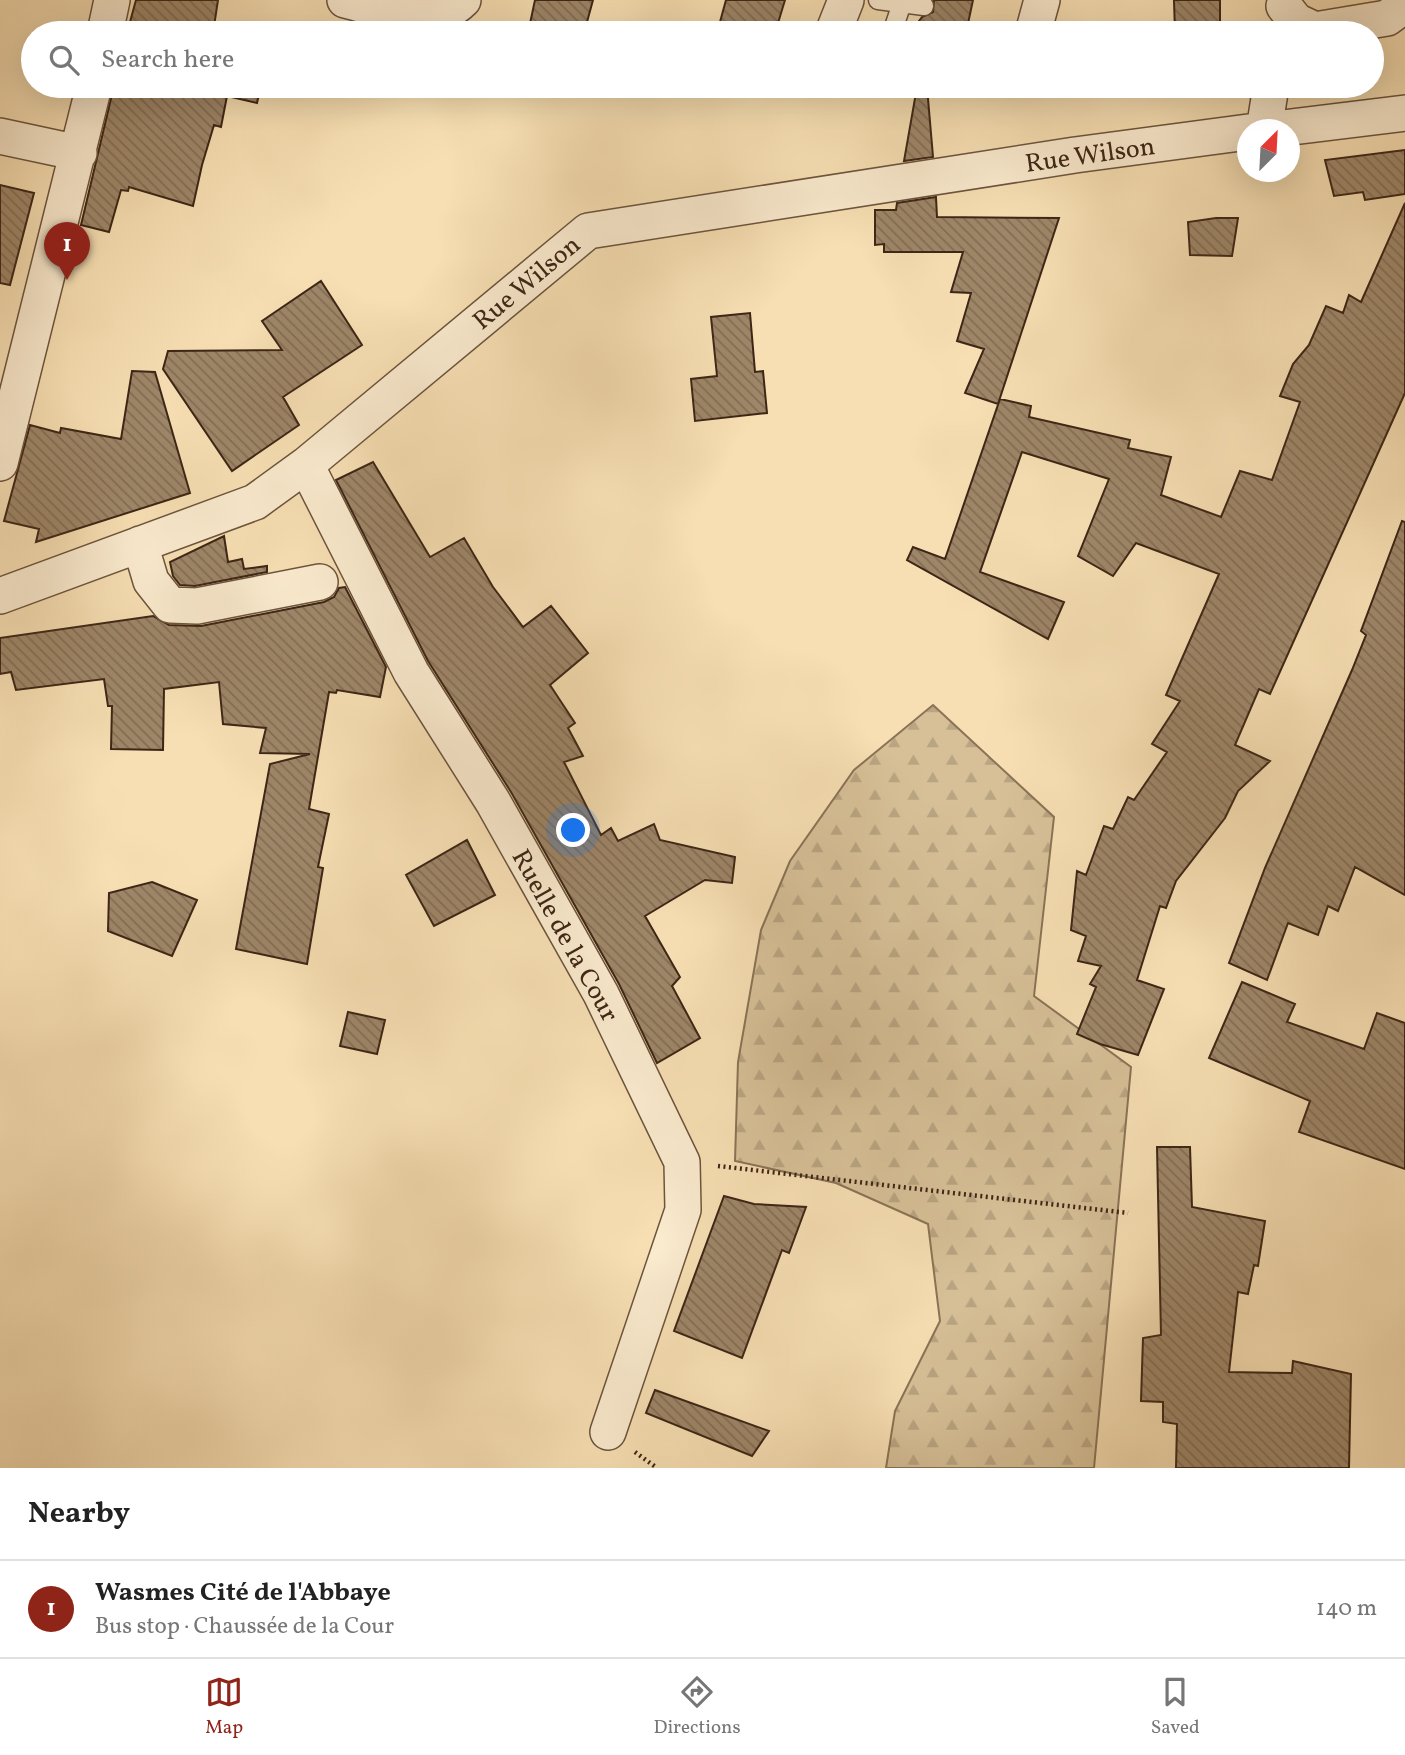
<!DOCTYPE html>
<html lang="en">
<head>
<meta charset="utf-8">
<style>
	body { margin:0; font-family:Vollkorn,serif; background:#f6f6f6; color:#222 }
	.compass { position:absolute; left:1237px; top:119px; width:63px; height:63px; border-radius:50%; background:#fff; box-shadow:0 7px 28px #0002; rotate:24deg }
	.you { position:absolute; left:574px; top:831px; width:24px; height:24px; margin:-18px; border:5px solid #fff; border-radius:50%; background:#1a73e8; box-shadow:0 0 0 10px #1a73e833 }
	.badge { display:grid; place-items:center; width:46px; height:46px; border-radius:50%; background:#8f2418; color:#fff; font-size:23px; font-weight:700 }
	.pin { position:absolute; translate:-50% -58px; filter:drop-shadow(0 2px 4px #0008) }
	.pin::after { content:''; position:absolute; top:37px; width:24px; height:21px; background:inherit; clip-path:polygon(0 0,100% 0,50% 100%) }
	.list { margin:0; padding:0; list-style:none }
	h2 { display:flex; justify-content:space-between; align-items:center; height:91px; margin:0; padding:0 28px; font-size:30px }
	h2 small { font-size:23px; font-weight:400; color:#767676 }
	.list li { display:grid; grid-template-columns:46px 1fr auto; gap:21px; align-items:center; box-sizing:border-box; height:98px; padding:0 28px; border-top:2px solid #e0e0e0 }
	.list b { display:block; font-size:26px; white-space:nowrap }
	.list p { margin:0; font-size:23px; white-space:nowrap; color:#767676 }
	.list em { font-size:23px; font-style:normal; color:#767676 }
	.icon { flex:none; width:38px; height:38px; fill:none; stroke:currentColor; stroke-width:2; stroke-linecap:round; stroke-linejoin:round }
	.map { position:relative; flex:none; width:1405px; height:1468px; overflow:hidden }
	.search { position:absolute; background:#fff; box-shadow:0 7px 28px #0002; left:21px; right:21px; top:21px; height:77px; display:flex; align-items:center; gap:18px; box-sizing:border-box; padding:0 24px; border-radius:38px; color:#767676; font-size:26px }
	.sheet { height:189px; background:#fff }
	nav { display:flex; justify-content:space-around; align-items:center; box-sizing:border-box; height:98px; border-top:2px solid #e0e0e0; background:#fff; font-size:19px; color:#767676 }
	nav a { display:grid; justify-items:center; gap:4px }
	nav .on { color:#8f2418 }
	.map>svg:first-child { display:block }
	.forest { fill:url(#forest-firs); stroke:#8a7357; stroke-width:2 }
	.building { fill:url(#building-back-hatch); stroke:#3d2616; stroke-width:2 }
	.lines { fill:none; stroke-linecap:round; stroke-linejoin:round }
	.service-casing { stroke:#6c543d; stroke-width:21 }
	.minor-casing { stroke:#6c543d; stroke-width:38 }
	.path { stroke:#3d2616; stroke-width:4.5; stroke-dasharray:2 3.5; stroke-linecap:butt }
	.service { stroke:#faeace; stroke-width:18 }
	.minor { stroke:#faeace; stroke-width:35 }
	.labels { text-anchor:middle; stroke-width:7; stroke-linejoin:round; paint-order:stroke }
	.street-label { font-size:26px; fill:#3d2616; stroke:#faeace }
</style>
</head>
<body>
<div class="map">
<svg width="1405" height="1468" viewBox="0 0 1405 1468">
	<defs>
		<pattern id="forest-firs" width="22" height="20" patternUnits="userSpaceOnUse" patternTransform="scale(1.75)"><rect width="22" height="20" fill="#d7c098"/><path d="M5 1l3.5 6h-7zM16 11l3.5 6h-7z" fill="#b9a582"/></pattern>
		<pattern id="building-back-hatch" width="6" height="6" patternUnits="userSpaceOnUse" patternTransform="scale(1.75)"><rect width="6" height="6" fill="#9e8668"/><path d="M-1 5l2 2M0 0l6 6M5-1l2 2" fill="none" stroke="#826d55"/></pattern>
	</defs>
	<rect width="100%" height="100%" fill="#f7dfb3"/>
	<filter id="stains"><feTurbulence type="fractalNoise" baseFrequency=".00286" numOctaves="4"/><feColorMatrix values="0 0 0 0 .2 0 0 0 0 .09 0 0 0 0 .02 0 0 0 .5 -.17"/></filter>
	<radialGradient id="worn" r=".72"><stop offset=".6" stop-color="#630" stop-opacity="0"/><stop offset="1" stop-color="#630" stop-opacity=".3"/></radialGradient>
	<path class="forest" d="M933 705 1054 817 1034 996 1131 1067 1094 1468H886L895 1411 940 1321 928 1224 836 1183 735 1161 738 1062 761 930 790 861 854 770Z"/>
	<path class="building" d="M136 0H218L213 33H127Z
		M535 0H593L584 33H528Z
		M726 0H785L775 33H717Z
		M973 0 966 33H910L922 17 933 12 934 0Z
		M1174 0H1220V33H1175Z
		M114 86H261L257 103 227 96 221 127 214 125 202 165 193 206 129 187 128 191 121 190 109 232 81 225Z
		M917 87H927L933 157 904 161Z
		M1405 150V194L1365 200 1363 192 1334 196 1325 160Z
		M0 185 34 193 10 285 0 283Z
		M936 197 937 217 1059 218 998 404 965 393 984 349 957 341 971 293 951 292 963 252H884V244L875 245V210H896L897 203Z
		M1405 203V393L1270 694 1259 689 1235 745 1270 761 1238 791 1225 818 1176 881 1166 908 1160 906 1137 980 1164 989 1138 1055 1100 1044 1077 1034 1096 987 1090 984 1101 966 1078 961 1086 936 1071 930 1077 871 1086 875 1104 826 1113 829 1128 797 1134 800 1167 752 1152 744 1180 701 1166 695 1219 574 1136 543 1113 576 1078 556 1109 479 1022 452 980 572 1064 602 1048 639 907 560 913 547 945 559 1000 399 1031 406 1029 417 1130 440 1128 448 1171 457 1161 495 1221 517 1240 471 1272 480 1300 402 1280 396 1293 364 1309 345 1326 306 1343 313 1349 295 1361 302Z
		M1216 218H1238L1232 256 1190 255 1188 222Z
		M321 281 362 345 283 397 299 425 232 471 163 369 168 351 282 350 262 321Z
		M750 313 755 372 763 371 767 413 695 421 691 379 717 376 711 317Z
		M132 371 155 372 190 493 36 542 39 529 4 521 30 425 60 433 61 428 121 439Z
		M373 462 430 557 464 538 493 587 523 627 551 606 588 653 550 685 575 723 568 728 583 756 564 762 601 835 611 828 618 841 654 824 660 840 735 857 732 883 705 880 645 916 680 977 672 986 700 1038 657 1063 619 984 511 792 428 661 336 480Z
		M1402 521 1405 522V895L1355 867 1338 911 1328 906 1318 935 1288 923 1267 980 1229 963 1265 868 1352 670 1366 635 1361 631Z
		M224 536 228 562 242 559 244 569 267 566V572L195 586 180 585 173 576 170 562Z
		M345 587 386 667 380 697 337 690 336 693 329 692 309 809 329 814 318 867 323 868 307 964 236 949 270 764 310 754 260 753 266 728 223 724 219 682 164 689 163 750 111 749 112 706H108L104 679 16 690 11 672 0 674V638L153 616 169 625 201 626 324 602 334 597 339 588Z
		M467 840 495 895 434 926 406 875Z
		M152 882 197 900 172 956 108 931 109 893Z
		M1242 982 1295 1004 1287 1022 1364 1049 1377 1013 1405 1023V1169L1299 1132 1310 1101 1209 1058Z
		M348 1012 385 1020 377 1054 340 1046Z
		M1157 1147H1190L1192 1207 1265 1221 1258 1266 1254 1265 1248 1294 1238 1292 1229 1372 1292 1373 1293 1361 1351 1374 1349 1468H1176L1177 1424 1163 1422V1402L1141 1401 1143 1338 1161 1335Z
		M724 1196 754 1204 806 1207 789 1253 782 1250 742 1358 674 1331Z
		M655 1390 769 1431 752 1456 646 1413Z"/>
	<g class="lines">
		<g class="service-casing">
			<path id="service" d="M878 0 924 6
				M892 33 903 0"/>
		</g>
		<g class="minor-casing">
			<path id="minor" d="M345 0C384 9 431 32 463 0
				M1284 6 1296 21 1315 30 1387 18 1405 5
				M105 33 112 0
				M833 33 846 0
				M1033 33 1042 0
				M1264 130 1271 86
				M1268 130 1405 113
				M0 136 79 153
				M0 463 94 86
				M306 465 411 672 493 802 601 994 682 1162 683 1210 608 1432
				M140 544 151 581 170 605 197 606 320 582
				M0 596 255 502 306 465 588 231 1075 155 1248 132"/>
		</g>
		<path class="path" d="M718 1166 1128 1213
			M635 1452 657 1468"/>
		<use href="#service" class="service"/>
		<use href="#minor" class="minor"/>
	</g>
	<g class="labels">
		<g class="street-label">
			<text transform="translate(1090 154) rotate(-8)" y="9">Rue Wilson</text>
			<text transform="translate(526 282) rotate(-40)" y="9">Rue Wilson</text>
			<text transform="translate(566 935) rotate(61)" y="9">Ruelle de la Cour</text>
		</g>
	</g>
	<rect width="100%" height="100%" filter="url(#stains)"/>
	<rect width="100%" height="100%" fill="url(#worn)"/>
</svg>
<svg class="compass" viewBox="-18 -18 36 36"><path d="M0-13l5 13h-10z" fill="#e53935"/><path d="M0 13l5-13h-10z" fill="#767676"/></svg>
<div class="you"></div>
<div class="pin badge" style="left:67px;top:280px">1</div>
<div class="search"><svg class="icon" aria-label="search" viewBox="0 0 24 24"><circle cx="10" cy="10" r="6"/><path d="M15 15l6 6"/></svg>Search here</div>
</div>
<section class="sheet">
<h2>Nearby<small></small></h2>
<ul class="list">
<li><span class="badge">1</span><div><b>Wasmes Cité de l'Abbaye</b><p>Bus stop · Chaussée de la Cour</p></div><em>140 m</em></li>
</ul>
</section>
<nav>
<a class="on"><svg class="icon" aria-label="map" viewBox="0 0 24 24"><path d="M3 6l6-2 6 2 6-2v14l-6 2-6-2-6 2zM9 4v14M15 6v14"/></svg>Map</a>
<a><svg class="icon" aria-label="directions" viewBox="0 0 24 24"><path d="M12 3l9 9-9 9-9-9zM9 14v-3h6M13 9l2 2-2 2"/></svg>Directions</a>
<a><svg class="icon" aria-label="saved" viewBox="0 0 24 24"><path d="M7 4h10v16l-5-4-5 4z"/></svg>Saved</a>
</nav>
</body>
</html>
